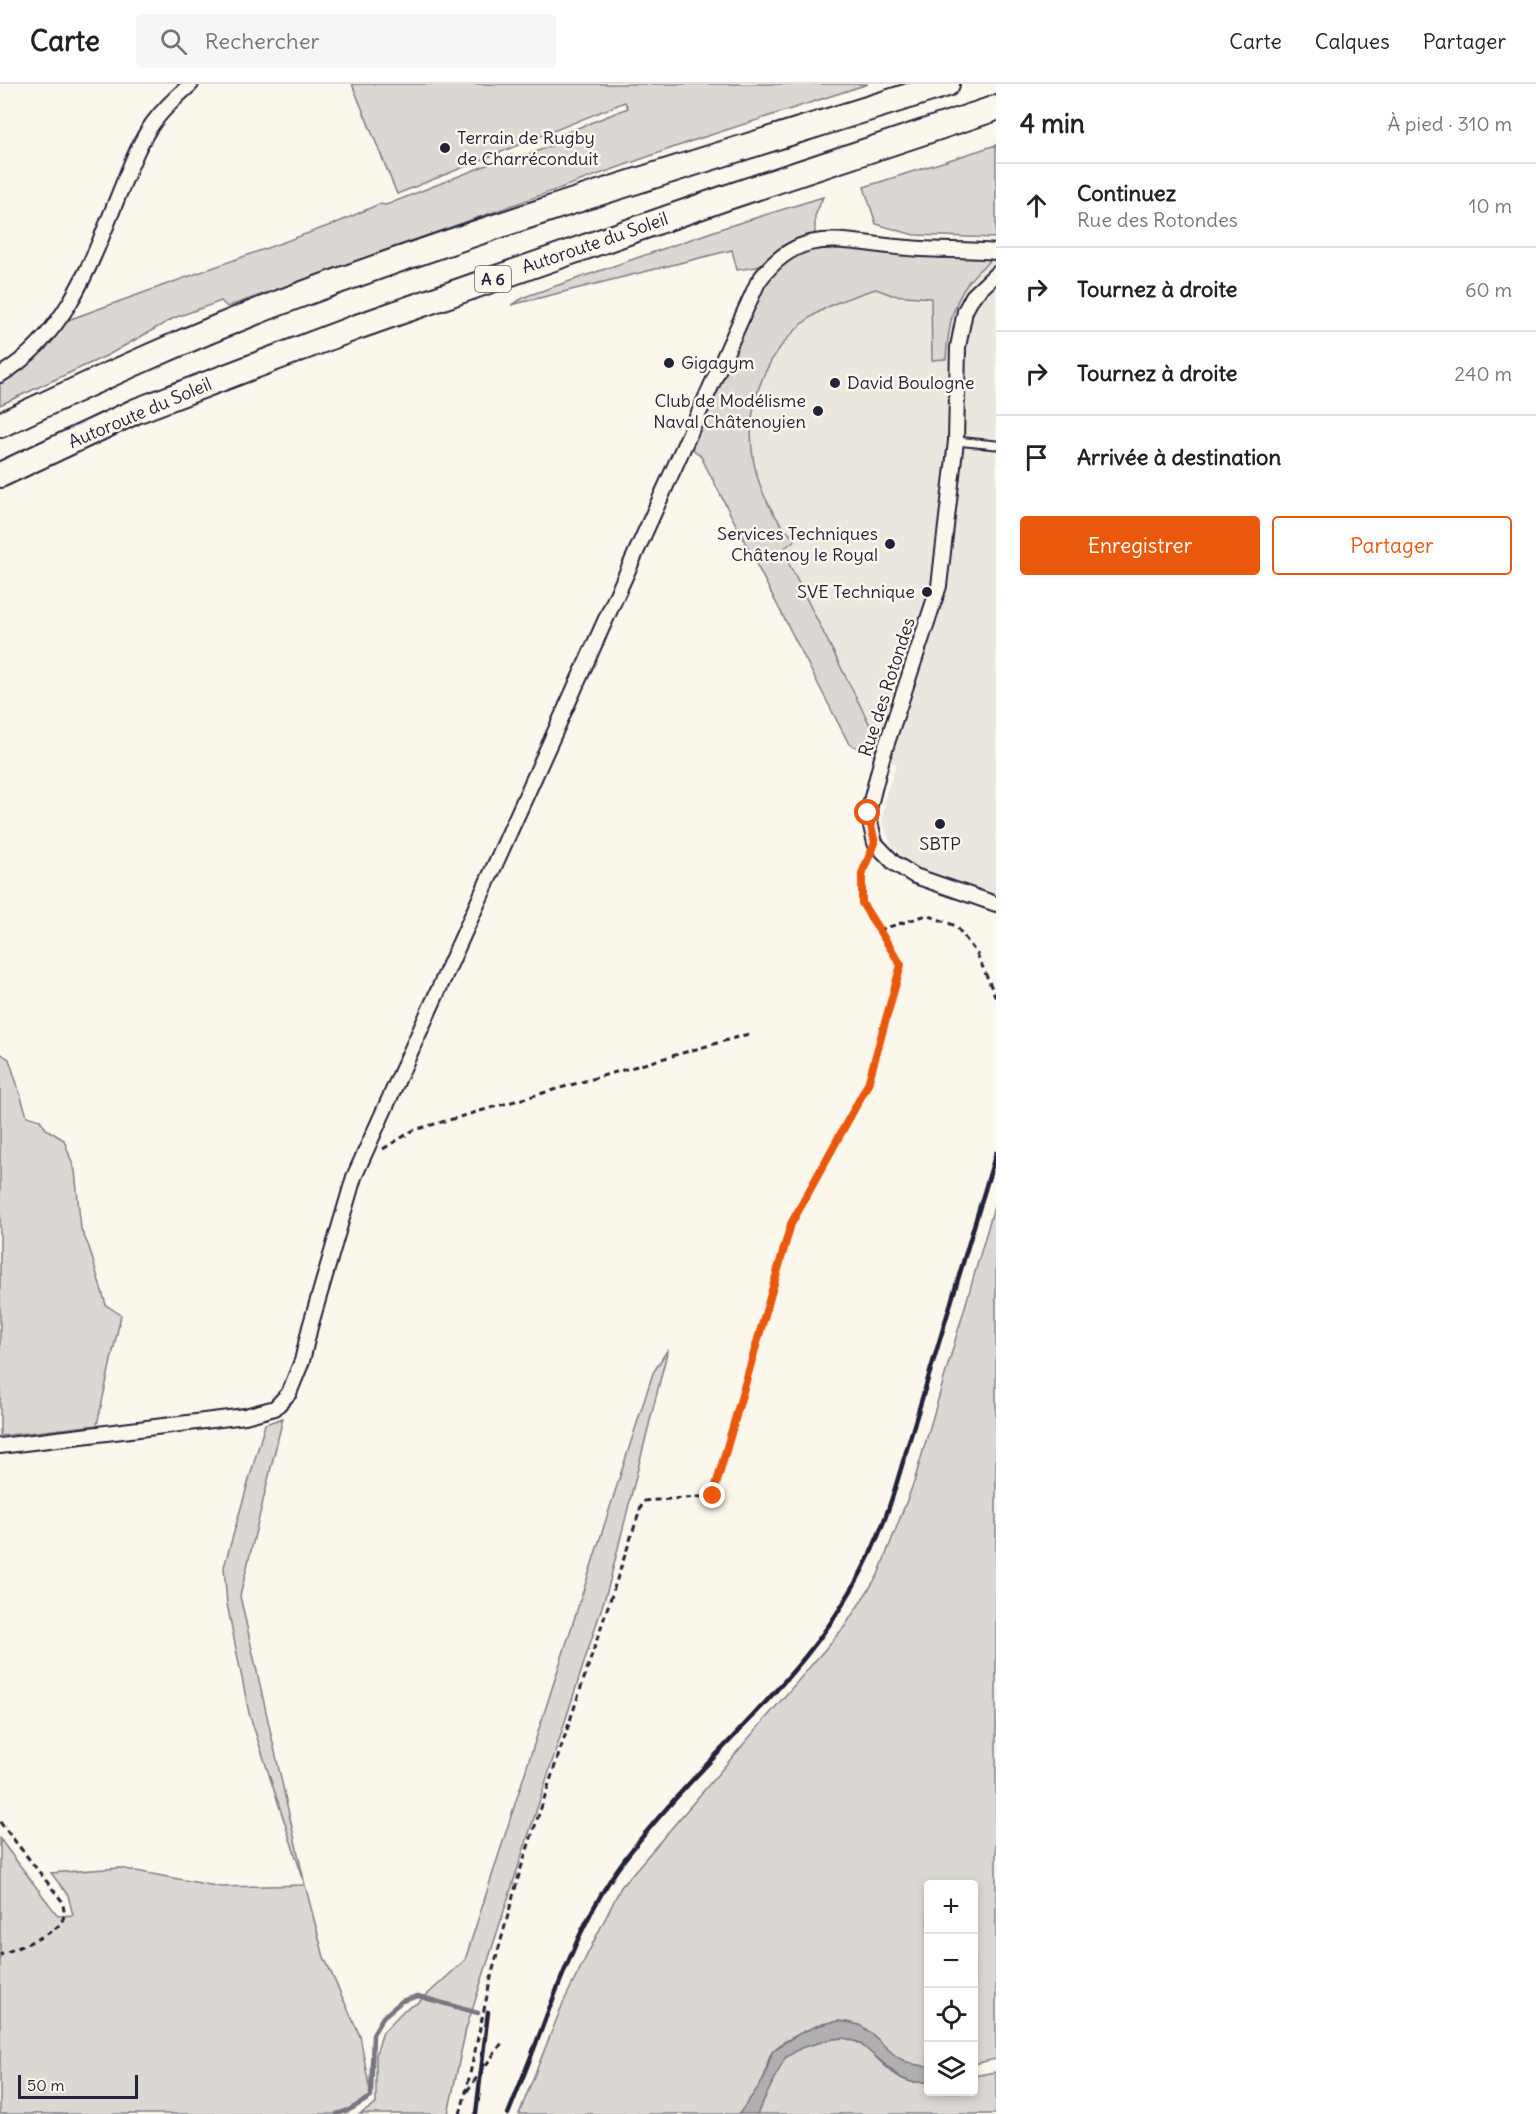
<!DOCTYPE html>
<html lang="fr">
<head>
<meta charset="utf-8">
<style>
	body { margin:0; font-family:Delius,sans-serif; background:#f6f6f6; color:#222 }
	.controls { position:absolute; right:18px; bottom:18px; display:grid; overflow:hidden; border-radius:6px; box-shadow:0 3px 9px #0003 }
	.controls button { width:54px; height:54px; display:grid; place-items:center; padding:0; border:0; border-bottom:2px solid #e0e0e0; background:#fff; color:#222; font:30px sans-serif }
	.scale { position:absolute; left:18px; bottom:15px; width:120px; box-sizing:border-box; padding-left:6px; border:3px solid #22223b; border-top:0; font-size:16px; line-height:21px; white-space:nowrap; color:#22223b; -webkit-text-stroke:4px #fbf7ec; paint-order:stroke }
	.stop { position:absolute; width:18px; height:18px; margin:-14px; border:4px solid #ea580c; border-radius:50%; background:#fff }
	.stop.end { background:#ea580c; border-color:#fff; box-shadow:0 2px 6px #0008 }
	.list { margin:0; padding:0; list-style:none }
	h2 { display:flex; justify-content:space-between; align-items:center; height:78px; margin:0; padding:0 24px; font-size:26px }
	h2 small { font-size:20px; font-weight:400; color:#767676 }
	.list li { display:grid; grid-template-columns:39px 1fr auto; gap:18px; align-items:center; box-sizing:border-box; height:84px; padding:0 24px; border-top:2px solid #e0e0e0 }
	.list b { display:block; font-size:22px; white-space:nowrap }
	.list p { margin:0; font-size:20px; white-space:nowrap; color:#767676 }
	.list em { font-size:20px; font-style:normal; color:#767676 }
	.actions { display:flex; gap:12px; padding:18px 24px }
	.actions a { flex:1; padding:14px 0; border:2px solid #ea580c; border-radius:6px; text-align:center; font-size:21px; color:#ea580c }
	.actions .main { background:#ea580c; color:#fff }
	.icon { flex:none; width:33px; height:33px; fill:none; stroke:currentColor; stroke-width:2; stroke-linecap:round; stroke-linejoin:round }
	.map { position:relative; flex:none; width:996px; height:2030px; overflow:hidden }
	header { display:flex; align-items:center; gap:36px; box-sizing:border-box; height:84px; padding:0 30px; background:#fff; border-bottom:2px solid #e0e0e0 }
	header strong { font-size:28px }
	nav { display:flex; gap:33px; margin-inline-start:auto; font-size:21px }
	.search { width:420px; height:54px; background:#f6f6f6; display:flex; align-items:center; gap:15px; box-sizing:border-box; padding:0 21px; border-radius:6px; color:#767676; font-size:22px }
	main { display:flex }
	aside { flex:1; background:#fff }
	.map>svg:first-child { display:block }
	.built { fill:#ebe7df }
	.green { fill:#dbd8d3; stroke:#7e7d87; stroke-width:1.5 }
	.water { fill:#b1aeb0; stroke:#787681; stroke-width:1.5 }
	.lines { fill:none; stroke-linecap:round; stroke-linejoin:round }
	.stream { stroke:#787681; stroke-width:4.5 }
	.lane-casing { stroke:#22223b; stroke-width:11 }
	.street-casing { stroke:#22223b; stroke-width:18 }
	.highway-casing { stroke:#22223b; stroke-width:28 }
	.path { stroke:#22223b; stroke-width:3; stroke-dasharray:6 4.5; stroke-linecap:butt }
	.lane { stroke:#fbf7ec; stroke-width:7 }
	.street { stroke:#fbf7ec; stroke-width:14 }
	.highway { stroke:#fbf7ec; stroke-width:24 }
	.rail { stroke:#22223b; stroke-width:4.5 }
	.route { stroke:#ea580c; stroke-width:8 }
	.poi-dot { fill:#22223b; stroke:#fbf7ec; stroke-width:2 }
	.labels { text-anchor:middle; stroke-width:5; stroke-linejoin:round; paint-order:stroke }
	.shield { fill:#fbf7ec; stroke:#636270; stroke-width:1.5 }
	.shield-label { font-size:16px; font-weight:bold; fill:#22223b }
	.poi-label { font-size:18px; fill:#22223b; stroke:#fbf7ec; text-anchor:start }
	.street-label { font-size:18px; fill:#22223b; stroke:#fbf7ec }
</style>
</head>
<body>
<header>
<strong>Carte</strong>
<div class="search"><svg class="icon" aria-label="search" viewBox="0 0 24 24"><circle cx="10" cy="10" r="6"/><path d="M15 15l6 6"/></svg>Rechercher</div>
<nav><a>Carte</a><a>Calques</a><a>Partager</a></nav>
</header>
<main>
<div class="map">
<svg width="996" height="2030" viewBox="0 0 996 2030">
	<rect width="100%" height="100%" fill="#fbf7ec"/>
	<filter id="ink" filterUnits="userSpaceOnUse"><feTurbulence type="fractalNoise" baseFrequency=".0167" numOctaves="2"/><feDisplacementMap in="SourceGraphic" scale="12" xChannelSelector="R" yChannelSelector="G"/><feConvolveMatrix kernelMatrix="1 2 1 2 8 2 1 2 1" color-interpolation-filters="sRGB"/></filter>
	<g filter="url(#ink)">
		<path class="built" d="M837 163 919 172 996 174V810L923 785 904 775 891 760 882 737 886 709 897 680 849 660 700 371 690 363 727 284 740 252Z"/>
		<path class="green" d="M352 0H868L692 57 227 223 221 217 174 234 108 271 0 321V297L41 264 68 236 339 138 379 120 386 121 512 71 515 76 563 57 560 51 628 24 625 18 397 110Z
			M996 61V154L914 151 876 140 864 103Z
			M823 113 815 132V149L773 170 757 183 737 186 732 166 511 221 527 212 723 144Z
			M837 163 919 172 994 173C989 179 983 182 977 188 953 213 948 242 946 275L932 276 931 214 892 211 876 205C849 213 823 222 802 240 736 297 735 396 795 456L782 466 870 641 883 644 874 671 849 660 700 371 690 363 727 284 757 209 775 184 808 164Z
			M0 969 9 975 27 1032 40 1036 46 1045 64 1056 75 1087 81 1145 89 1163 106 1221 121 1231 97 1341 0 1352Z
			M996 1116V1975L974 1980V1800H928V1982C872 1982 872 1910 801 1949 792 1954 777 1960 771 1970 766 1978 767 1988 763 1996 758 2008 748 2019 739 2030H519L563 1919 621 1803 845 1542 878 1491 914 1398Z
			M668 1265 608 1504 466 1945 448 2030H360L376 2020V1970L383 1948 404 1926 418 1919 465 1876 653 1289Z
			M283 1334 240 1512 305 1801 324 1873 360 1952 371 2013 349 2026 337 2030H0V1755L58 1832 73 1831 68 1811 51 1789 120 1784 221 1803 305 1801 249 1629 227 1520 224 1483 265 1340Z
			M844 1954C870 1958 879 1983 901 1994 909 1999 919 1998 928 1998V2008H974V1992L996 1988V2030H757C766 2013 772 1990 784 1975 796 1960 826 1955 844 1954Z"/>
		<path class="water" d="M839 1937C846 1938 855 1939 861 1942 886 1957 893 1982 928 1982V1998H911L901 1994 858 1958 844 1954 832 1955 801 1964 785 1974 757 2030H739L764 1995 772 1968C792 1952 813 1940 839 1937Z"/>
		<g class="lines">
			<path class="stream" d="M337 2030 349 2026 371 2013 373 1950 383 1933 402 1917 418 1912 478 1929"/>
			<g class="lane-casing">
				<path id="lane" d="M956 357 996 361"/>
			</g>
			<g class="street-casing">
				<path id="street" d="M996 190 973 212 965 227 958 263 956 357 939 502 882 674 868 729 875 759 894 779 915 792 996 820
					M0 291C66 252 92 177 119 110 129 86 138 60 153 39 164 24 177 12 191 0
					M0 1362 245 1332 275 1324 289 1309 302 1277 310 1243 354 1093 758 198C801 137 847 160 909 164 938 167 967 165 996 168"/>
			</g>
			<g class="highway-casing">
				<path id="highway" d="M0 341C97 296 193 251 292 214 507 134 728 69 947 0
					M0 391 136 327 357 243 725 114 996 24"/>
			</g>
			<path class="path" d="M879 846 927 831 956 842 977 870 996 914
				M383 1065 414 1046 752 949
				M0 1738 62 1817C64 1825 66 1833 60 1840 52 1851 14 1865 0 1871
				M467 2007 502 1959
				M460 2030 466 2008 492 1889 520 1787 643 1417 713 1412 791 1140 868 1000 901 881 862 819V789L869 774"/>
			<use href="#lane" class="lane"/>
			<use href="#street" class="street"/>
			<use href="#highway" class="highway"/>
			<path class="rail" d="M476 2030 488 1928
				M508 2030C521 1998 534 1966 546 1933 568 1877 588 1824 624 1776 679 1703 748 1643 805 1573 844 1525 875 1469 893 1411L996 1069"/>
		</g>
	</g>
	<g class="lines" filter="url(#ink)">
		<path class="route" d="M713 1412 791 1140 868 1000 901 881 862 819V789L875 759 868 729"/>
	</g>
	<g class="poi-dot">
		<circle cx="445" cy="64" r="6"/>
		<circle cx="669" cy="279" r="6"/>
		<circle cx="835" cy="299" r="6"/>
		<circle cx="818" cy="327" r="6"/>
		<circle cx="890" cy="460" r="6"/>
		<circle cx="927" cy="508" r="6"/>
		<circle cx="940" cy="740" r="6"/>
	</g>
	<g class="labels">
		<rect class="shield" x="475" y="182" width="36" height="26" rx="4.5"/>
		<g class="shield-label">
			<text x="493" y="201">A 6</text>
		</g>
		<g class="poi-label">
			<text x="457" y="60">Terrain de Rugby<tspan x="457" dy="21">de Charréconduit</tspan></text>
			<text x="681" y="285">Gigagym</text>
			<text x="847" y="305">David Boulogne</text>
			<text x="806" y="323" text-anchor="end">Club de Modélisme<tspan x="806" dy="21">Naval Châtenoyien</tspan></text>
			<text x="878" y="456" text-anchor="end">Services Techniques<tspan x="878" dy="21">Châtenoy le Royal</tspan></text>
			<text x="915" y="514" text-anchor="end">SVE Technique</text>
			<text x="940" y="766" text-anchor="middle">SBTP</text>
		</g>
		<g class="street-label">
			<text transform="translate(595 159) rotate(-19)" y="6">Autoroute du Soleil</text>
			<text transform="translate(140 329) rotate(-23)" y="6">Autoroute du Soleil</text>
			<text transform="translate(887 603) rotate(-72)" y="6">Rue des Rotondes</text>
		</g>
	</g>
</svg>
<div class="controls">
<button>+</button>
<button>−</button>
<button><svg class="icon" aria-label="locate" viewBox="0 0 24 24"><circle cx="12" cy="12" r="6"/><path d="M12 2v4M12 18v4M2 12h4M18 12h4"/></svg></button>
<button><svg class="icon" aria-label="layers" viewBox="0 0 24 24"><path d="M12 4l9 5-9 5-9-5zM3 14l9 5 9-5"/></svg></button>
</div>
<div class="scale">50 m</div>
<div class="stop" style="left:868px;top:729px"></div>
<div class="stop end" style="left:713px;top:1412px"></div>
</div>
<aside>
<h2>4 min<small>À pied · 310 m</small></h2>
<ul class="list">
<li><svg class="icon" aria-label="ahead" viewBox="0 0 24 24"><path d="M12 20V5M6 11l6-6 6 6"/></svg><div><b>Continuez</b><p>Rue des Rotondes</p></div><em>10 m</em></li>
<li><svg class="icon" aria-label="right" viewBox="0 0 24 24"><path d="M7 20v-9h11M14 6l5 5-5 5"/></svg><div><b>Tournez à droite</b></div><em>60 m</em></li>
<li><svg class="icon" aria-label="right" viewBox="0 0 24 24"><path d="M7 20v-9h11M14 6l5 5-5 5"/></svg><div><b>Tournez à droite</b></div><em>240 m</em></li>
<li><svg class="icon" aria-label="arrive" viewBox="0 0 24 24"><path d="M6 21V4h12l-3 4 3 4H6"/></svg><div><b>Arrivée à destination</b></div></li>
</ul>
<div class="actions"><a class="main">Enregistrer</a><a>Partager</a></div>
</aside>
</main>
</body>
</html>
